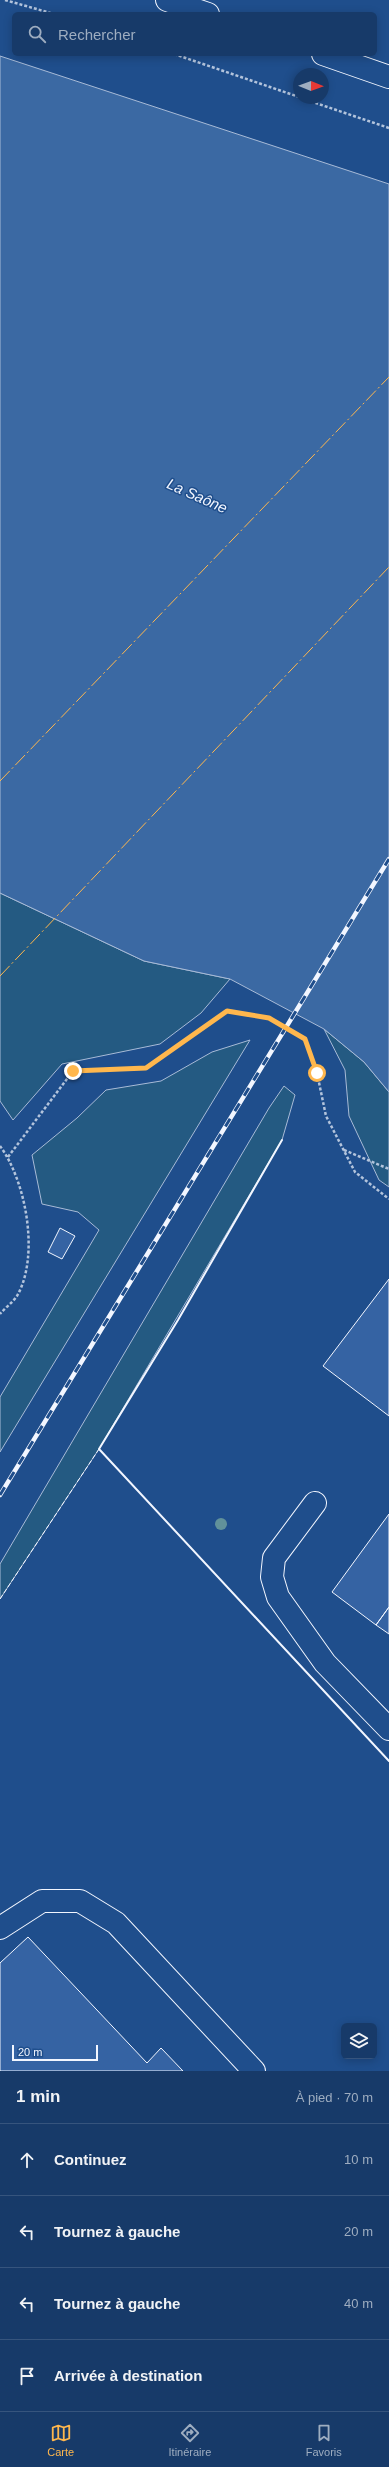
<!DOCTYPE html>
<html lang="fr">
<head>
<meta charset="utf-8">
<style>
	body { margin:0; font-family:Helvetica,sans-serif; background:#244571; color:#f1f3f6 }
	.controls { position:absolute; right:12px; bottom:12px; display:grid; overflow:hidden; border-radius:6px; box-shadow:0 2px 10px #0003 }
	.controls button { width:36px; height:36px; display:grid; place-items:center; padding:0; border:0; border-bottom:1px solid #36547d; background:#173a69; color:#f1f3f6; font:20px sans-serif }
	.compass { position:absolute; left:293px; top:68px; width:36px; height:36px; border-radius:50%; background:#173a69; box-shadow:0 2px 10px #0003; rotate:91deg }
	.scale { position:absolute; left:12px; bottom:10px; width:86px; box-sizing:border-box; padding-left:4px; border:2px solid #f2f6ff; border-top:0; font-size:11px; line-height:14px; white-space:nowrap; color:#f2f6ff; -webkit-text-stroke:3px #1f4e8c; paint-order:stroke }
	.stop { position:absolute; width:12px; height:12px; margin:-9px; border:3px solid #ffb74d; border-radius:50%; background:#fff }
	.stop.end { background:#ffb74d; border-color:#fff; box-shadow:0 1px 4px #0008 }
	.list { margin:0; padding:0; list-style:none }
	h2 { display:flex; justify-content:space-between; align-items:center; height:52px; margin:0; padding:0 16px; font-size:17px }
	h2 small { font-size:13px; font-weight:400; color:#9eadc0 }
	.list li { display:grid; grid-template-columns:26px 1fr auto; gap:12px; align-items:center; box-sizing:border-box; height:72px; padding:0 16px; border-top:1px solid #36547d }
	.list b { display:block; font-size:15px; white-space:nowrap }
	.list em { font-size:13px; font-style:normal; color:#9eadc0 }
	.icon { flex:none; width:22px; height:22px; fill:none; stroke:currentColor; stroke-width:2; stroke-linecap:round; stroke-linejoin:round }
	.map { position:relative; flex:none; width:389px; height:2071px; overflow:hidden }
	.search { position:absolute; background:#173a69; box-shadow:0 2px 10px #0003; left:12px; right:12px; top:12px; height:44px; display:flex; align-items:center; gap:10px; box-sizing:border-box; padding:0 14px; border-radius:6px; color:#9eadc0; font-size:15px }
	.sheet { height:340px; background:#173a69 }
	nav { display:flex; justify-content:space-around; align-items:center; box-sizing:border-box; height:56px; border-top:1px solid #36547d; background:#173a69; font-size:11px; color:#9eadc0 }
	nav a { display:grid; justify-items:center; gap:2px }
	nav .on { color:#ffb74d }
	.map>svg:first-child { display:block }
	.green { fill:#245a82; stroke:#a8bbd7 }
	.water { fill:#3b69a3; stroke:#a8bbd7 }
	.building { fill:#3563a3; stroke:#f2f6ff }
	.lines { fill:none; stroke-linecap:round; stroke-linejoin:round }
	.minor-casing { stroke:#f2f6ff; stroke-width:24 }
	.major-casing { stroke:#f2f6ff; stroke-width:24 }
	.path { stroke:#b3c4dc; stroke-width:2.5; stroke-dasharray:3 2; stroke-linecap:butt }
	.minor { stroke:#1f4e8c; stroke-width:22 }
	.major { stroke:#1f4e8c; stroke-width:22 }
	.rail-casing { stroke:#f2f6ff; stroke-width:4.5 }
	.rail { stroke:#1f4e8c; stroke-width:3; stroke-dasharray:9; stroke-linecap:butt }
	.fence { stroke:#f2f6ff; stroke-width:1; stroke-dasharray:5 2; stroke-linecap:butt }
	.wall { stroke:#f2f6ff; stroke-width:2 }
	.power { stroke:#ffb74d; stroke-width:1; stroke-dasharray:14 3 2 3; stroke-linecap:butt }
	.tree { fill:#61919a }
	.route { stroke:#ffb74d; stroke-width:5 }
	.labels { text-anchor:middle; stroke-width:3; stroke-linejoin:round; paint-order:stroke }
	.water-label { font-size:15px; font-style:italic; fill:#f2f6ff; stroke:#1f4e8c }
</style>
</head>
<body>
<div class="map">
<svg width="389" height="2071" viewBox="0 0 389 2071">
	<rect width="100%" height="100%" fill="#1f4e8c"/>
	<path class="green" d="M0 893 144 961 230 979 201 1013 160 1044 62 1064 13 1120 0 1101Z
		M324 1029 364 1062 389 1092V1187L379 1180 349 1116 345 1070Z
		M250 1040 0 1452V1397L99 1230 78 1212 42 1204 32 1155 77 1118 106 1090 161 1081 212 1052Z
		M284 1086 295 1095 282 1140 99 1449 0 1599V1564L269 1108Z"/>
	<path class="water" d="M0 56 389 184V1092L364 1062 324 1029 230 979 144 961 0 893Z"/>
	<path class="building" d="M60 1228 75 1236 62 1259 48 1252Z
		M389 1279V1416L323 1366Z
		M389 1514V1607L376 1625 332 1592Z
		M389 1607V1634L376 1625Z
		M28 1937 147 2063 161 2048 183 2071H0V1963Z"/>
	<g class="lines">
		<g class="minor-casing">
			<path id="minor" d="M315 1503 274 1558 272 1577 278 1597 325 1663 389 1729
				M0 1928 42 1901H80L116 1923 254 2071"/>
		</g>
		<g class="major-casing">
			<path id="major" d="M167 0 208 14
				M323 54 389 77"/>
		</g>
		<path class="path" d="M5 0 54 14
			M174 54 299 97
			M301 98 389 128
			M0 1146C26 1181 40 1256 17 1296 13 1302 5 1308 0 1314
			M344 1150 389 1169
			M8 1157 73 1071 146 1068 227 1011 269 1018 305 1039 317 1073 326 1116 355 1172 389 1199"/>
		<use href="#minor" class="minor"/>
		<use href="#major" class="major"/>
		<g class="rail-casing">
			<path id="rail" d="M0 1495 389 859"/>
		</g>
		<use href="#rail" class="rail"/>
		<path class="fence" d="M0 1599 99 1449"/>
		<path class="wall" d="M282 1140 178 1320 99 1449 389 1761"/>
		<path class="power" d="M0 781 389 377
			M0 976 389 567"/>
	</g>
	<circle class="tree" cx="221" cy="1524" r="6"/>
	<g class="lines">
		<path class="route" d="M73 1071 146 1068 227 1011 269 1018 305 1039 317 1073"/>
	</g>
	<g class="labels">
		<g class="water-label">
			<text transform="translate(197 496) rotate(24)" y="5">La Saône</text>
		</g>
	</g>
</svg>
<div class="controls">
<button><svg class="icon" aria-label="layers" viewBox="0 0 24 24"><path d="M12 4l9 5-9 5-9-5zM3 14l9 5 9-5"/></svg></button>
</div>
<svg class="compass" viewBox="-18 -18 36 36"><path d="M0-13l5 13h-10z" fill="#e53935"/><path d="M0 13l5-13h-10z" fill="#9eadc0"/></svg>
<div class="scale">20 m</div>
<div class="stop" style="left:317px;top:1073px"></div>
<div class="stop end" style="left:73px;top:1071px"></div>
<div class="search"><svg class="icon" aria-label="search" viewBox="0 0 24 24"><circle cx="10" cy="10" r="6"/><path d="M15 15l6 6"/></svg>Rechercher</div>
</div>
<section class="sheet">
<h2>1 min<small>À pied · 70 m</small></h2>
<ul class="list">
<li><svg class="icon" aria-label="ahead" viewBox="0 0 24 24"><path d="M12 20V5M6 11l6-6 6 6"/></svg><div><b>Continuez</b></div><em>10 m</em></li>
<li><svg class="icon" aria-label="left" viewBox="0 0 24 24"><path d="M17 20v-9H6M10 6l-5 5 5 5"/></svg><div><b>Tournez à gauche</b></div><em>20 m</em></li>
<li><svg class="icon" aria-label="left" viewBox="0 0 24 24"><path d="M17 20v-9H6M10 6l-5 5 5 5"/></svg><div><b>Tournez à gauche</b></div><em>40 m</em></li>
<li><svg class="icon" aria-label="arrive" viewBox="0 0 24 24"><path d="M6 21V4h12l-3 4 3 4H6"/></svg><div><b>Arrivée à destination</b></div></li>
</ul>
</section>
<nav>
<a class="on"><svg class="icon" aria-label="map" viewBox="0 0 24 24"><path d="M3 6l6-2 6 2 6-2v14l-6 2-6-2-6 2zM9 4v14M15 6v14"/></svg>Carte</a>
<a><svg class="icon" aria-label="directions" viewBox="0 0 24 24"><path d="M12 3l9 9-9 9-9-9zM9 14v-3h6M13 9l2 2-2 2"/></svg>Itinéraire</a>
<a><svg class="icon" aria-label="saved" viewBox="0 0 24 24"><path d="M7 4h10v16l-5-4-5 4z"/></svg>Favoris</a>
</nav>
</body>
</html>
